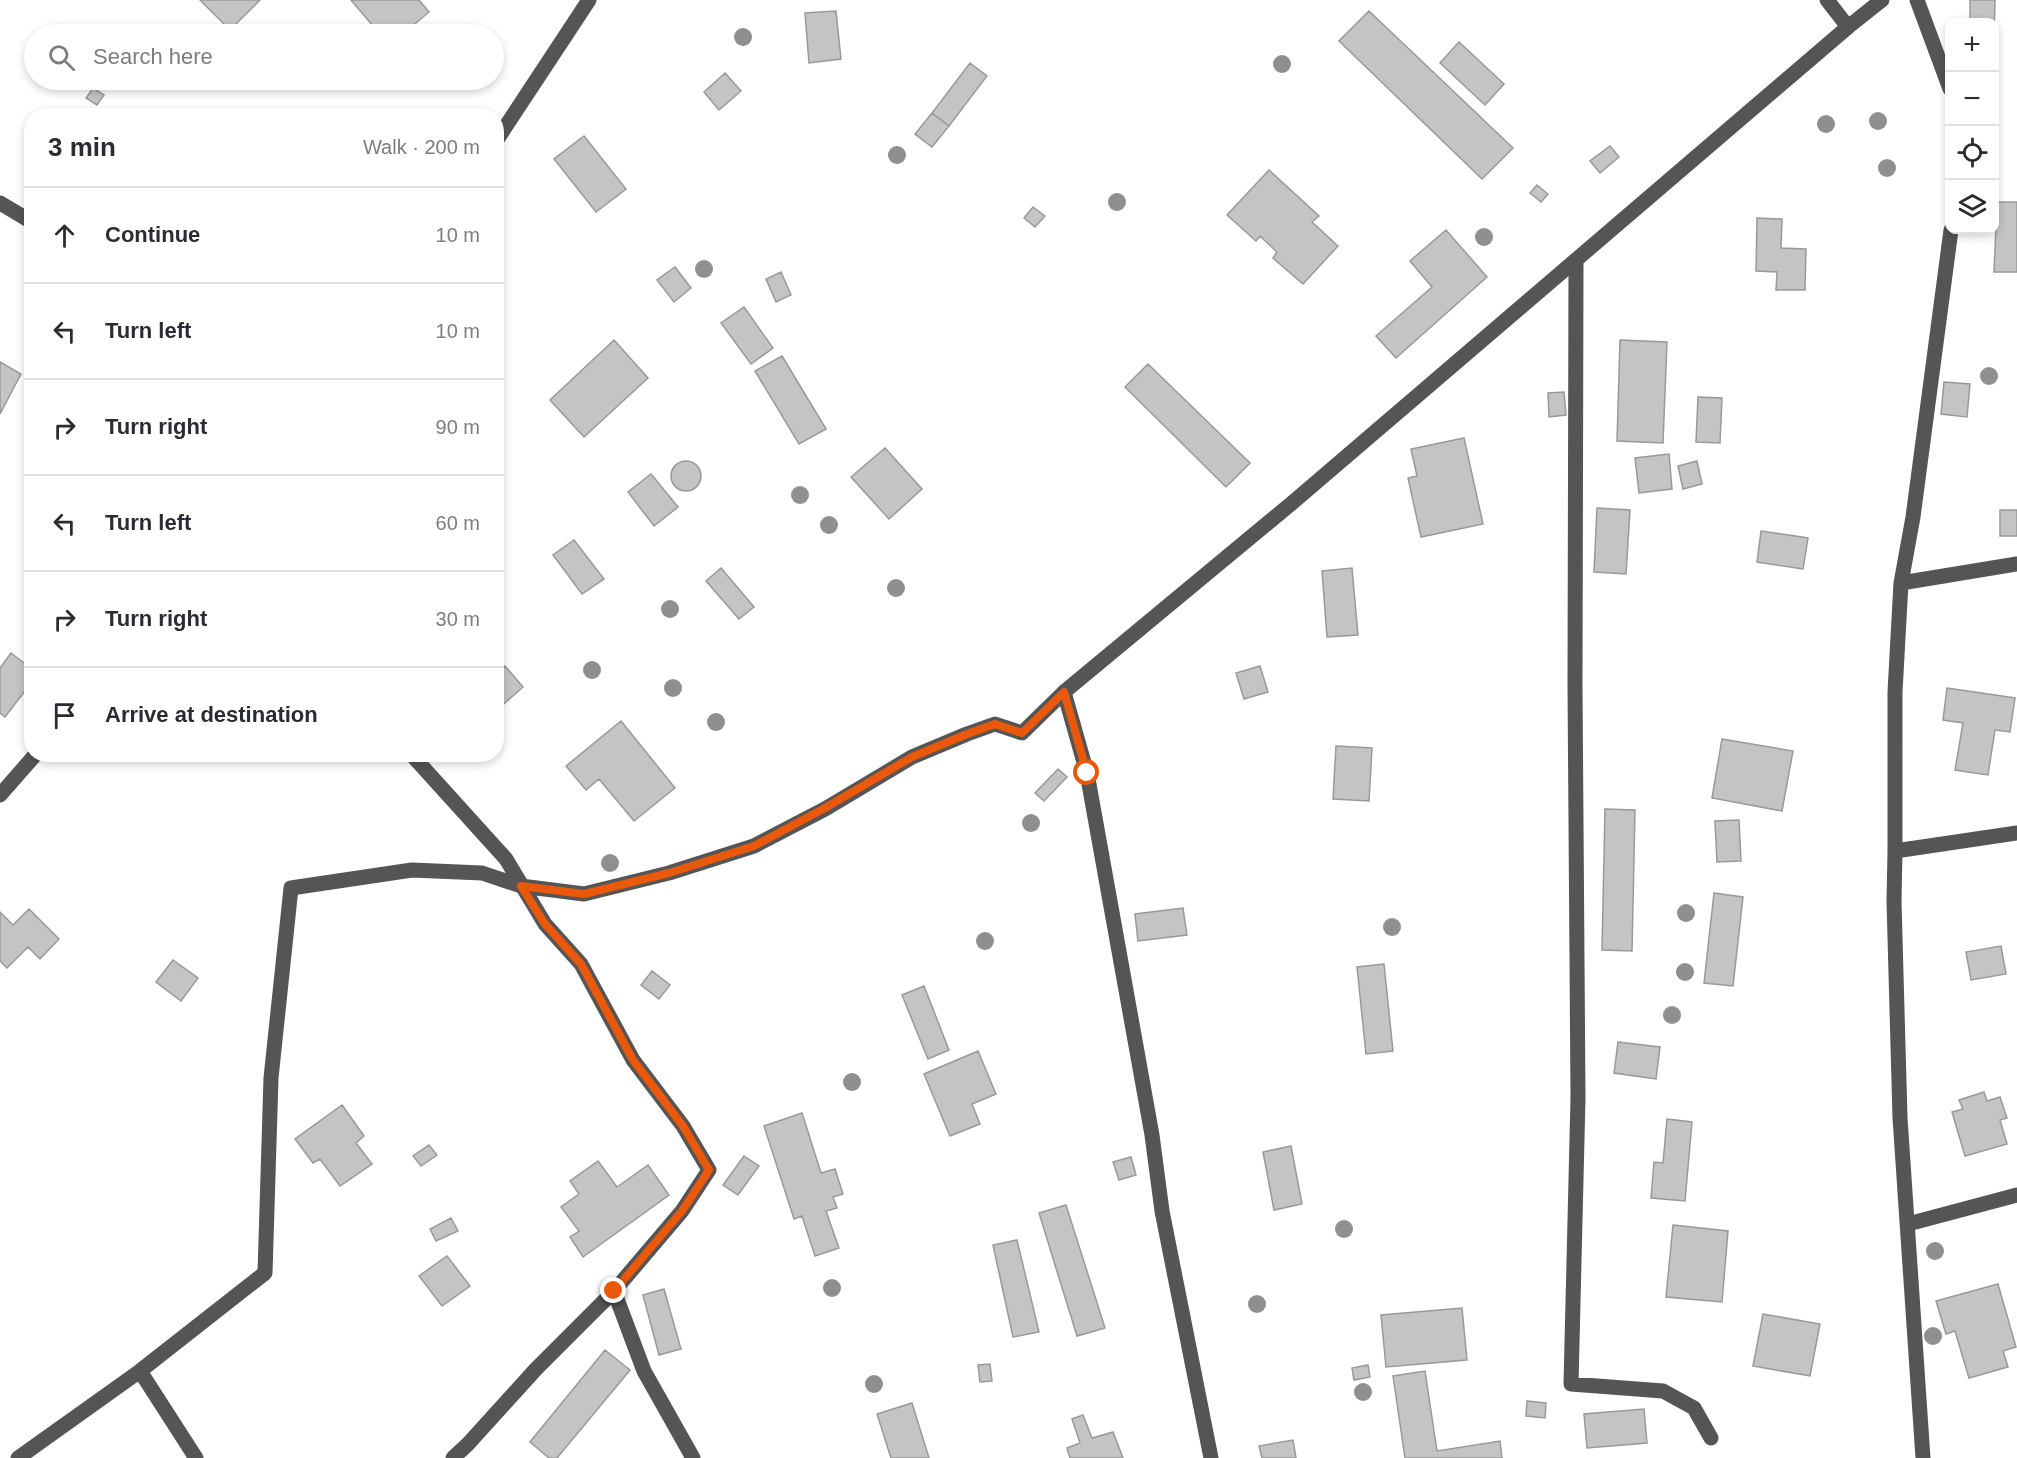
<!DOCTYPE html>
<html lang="en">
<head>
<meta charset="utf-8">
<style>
	body { margin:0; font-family:Arial,sans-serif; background:#f7f7f7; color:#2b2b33 }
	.controls { position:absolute; right:18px; top:18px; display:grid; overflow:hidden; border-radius:12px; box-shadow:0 3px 9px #0003 }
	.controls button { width:54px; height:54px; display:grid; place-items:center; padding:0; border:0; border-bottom:2px solid #e1e1e2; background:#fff; color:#2b2b33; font:30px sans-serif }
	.stop { position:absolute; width:18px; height:18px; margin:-14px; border:4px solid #ea580c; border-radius:50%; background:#fff }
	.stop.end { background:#ea580c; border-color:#fff; box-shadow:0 2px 6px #0008 }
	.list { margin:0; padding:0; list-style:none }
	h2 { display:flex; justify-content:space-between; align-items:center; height:78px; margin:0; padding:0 24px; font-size:26px }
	h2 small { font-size:20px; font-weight:400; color:#7c7c81 }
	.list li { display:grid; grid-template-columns:39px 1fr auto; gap:18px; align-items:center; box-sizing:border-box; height:96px; padding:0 24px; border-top:2px solid #e1e1e2 }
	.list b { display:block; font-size:22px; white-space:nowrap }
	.list em { font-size:20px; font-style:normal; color:#7c7c81 }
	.icon { flex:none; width:33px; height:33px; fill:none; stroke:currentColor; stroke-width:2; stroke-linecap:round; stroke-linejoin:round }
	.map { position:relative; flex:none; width:2017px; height:1458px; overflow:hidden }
	.search { position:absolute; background:#fff; box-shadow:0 3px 9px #0003; left:24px; top:24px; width:480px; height:66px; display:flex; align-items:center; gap:15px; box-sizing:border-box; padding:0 21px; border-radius:33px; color:#7c7c81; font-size:22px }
	.panel { position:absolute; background:#fff; box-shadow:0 3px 9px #0003; left:24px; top:108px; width:480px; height:654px; border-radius:24px }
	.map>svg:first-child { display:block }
	.building { fill:#c4c4c4; stroke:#999; stroke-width:1.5 }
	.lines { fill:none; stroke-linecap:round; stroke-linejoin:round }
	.minor { stroke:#555; stroke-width:15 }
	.tree { fill:#8f8f8f }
	.route { stroke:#ea580c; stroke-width:8 }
</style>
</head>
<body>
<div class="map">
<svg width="2017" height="1458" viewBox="0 0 2017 1458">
	<rect width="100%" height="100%" fill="#fff"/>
	<path class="building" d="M200 0H260L230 30Z
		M351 0H419L429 12 403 34H368L366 32 373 26Z
		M1970 0H1995L1994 38V22H1970Z
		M836 11 841 59 809 63 805 13Z
		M1369 11 1513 148 1482 179 1339 41Z
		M1459 42 1504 84 1485 105 1440 63Z
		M970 63 987 76 949 126 932 113Z
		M725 73 741 91 719 110 704 92Z
		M93 88 104 95 97 105 86 98Z
		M932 113 949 126 932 147 915 134Z
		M584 136 626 189 596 212 554 159Z
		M1610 146 1619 157 1600 173 1590 161Z
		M1269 170 1319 216 1312 222 1338 246 1303 284 1273 258 1277 252 1260 236 1256 241 1227 215Z
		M1537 185 1548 194 1541 202 1530 193Z
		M1997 202H2017V272H1994Z
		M1033 207 1045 216 1035 227 1024 218Z
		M1757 218 1782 219 1781 248 1806 249 1805 290H1776L1777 272 1756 271Z
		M1446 230 1487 277 1396 358 1376 336 1432 287 1410 261Z
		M675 267 691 288 674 302 657 280Z
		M781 272 791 295 776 302 766 279Z
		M744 307 773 348 751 364 721 323Z
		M614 340 648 378 584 437 550 400Z
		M1620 340 1667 342 1663 443 1617 441Z
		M782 356 826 429 799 444 755 371Z
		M0 362 21 374 0 414Z
		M1148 364 1250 463 1226 487 1125 387Z
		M1944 382 1970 384 1967 417 1941 414Z
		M1564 392 1566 415 1549 417 1548 393Z
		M1698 397 1722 398 1720 443 1696 442Z
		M1464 438 1483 524 1421 537 1408 478 1417 476 1411 449Z
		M885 448 922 489 889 519 851 477Z
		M1669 454 1672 489 1639 493 1635 458Z
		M1697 461 1702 484 1683 489 1678 466Z
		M671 476a15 15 0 1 1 30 0a15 15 0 1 1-30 0Z
		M651 474 678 507 654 526 628 492Z
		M1597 508 1630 510 1626 574 1594 572Z
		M2000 510H2017V536H2000Z
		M1761 531 1808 538 1803 569 1757 562Z
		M574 540 604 579 582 594 553 555Z
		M721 568 754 607 739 619 706 581Z
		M1352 568 1358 635 1327 637 1322 571Z
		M11 653 32 669V682L5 717 0 713V668Z
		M505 666 523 687 496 711V674Z
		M1260 666 1268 692 1244 699 1236 673Z
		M1947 688 2015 698 2010 732 1995 730 1988 775 1955 770 1963 723 1943 720Z
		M621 721 675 788 634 821 599 779 586 790 566 766Z
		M1722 739 1793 751 1782 811 1712 798Z
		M1336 746 1372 748 1369 801 1333 799Z
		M1058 769 1067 777 1044 801 1035 793Z
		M1605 809 1635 810 1632 951 1602 950Z
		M1739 820 1741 861 1717 862 1715 821Z
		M1714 893 1743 897 1733 986 1704 983Z
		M1183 908 1187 935 1138 941 1135 914Z
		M29 909 59 939 40 959 28 947 7 968 0 961V912L13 925Z
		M2001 946 2006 974 1971 980 1966 952Z
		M173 960 198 978 181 1001 156 982Z
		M1384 964 1393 1051 1366 1054 1357 967Z
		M652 971 670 985 659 999 641 985Z
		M924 986 949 1050 928 1059 902 995Z
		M1618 1042 1660 1047 1656 1079 1614 1073Z
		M978 1051 996 1094 972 1104 980 1124 950 1136 924 1074Z
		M1984 1092 1987 1101 2000 1097 2007 1118 2000 1120 2007 1144 1965 1156 1952 1112 1963 1109 1959 1100Z
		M342 1105 364 1136 356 1143 372 1164 340 1186 320 1159 313 1163 295 1139Z
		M802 1113 821 1173 835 1169 843 1194 833 1197 837 1208 826 1211 839 1248 815 1256 802 1216 794 1219 764 1126Z
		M1667 1119 1692 1122 1685 1201 1651 1198 1654 1162 1663 1163Z
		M429 1145 437 1155 421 1166 413 1156Z
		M1291 1146 1302 1204 1274 1210 1263 1152Z
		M744 1156 759 1166 738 1195 723 1185Z
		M1131 1157 1136 1175 1119 1180 1113 1162Z
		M598 1161 617 1187 648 1165 669 1195 583 1257 570 1237 579 1231 561 1207 579 1194 570 1181Z
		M1066 1205 1105 1328 1077 1336 1039 1213Z
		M451 1218 458 1231 436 1241 430 1229Z
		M1673 1225 1728 1231 1722 1302 1666 1297Z
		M1017 1240 1039 1332 1013 1337 993 1245Z
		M447 1256 470 1286 442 1306 419 1276Z
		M1998 1284 2016 1347 2003 1351 2008 1367 1969 1378 1955 1331 1946 1334 1936 1301Z
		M664 1289 681 1349 659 1355 643 1295Z
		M1462 1308 1467 1360 1386 1367 1381 1315Z
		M1763 1314 1820 1324 1810 1376 1753 1366Z
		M605 1350 630 1370 557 1458H549L530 1442Z
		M990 1364 992 1381 980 1382 978 1365Z
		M1368 1365 1370 1377 1354 1380 1352 1368Z
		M1425 1371 1437 1451 1500 1441 1502 1458H1405L1393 1376Z
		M1527 1401 1546 1403 1545 1418 1526 1416Z
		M912 1403 929 1458H891L877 1414Z
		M1644 1409 1647 1443 1587 1448 1584 1414Z
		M1083 1415 1092 1438 1113 1432 1123 1458H1070L1067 1448 1080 1443 1072 1419Z
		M1293 1440 1296 1458H1262L1259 1446Z"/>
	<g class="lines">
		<path class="minor" d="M1827 0 1848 27
			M1917 0 1950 89
			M496 141 589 0
			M0 203 32 222
			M1576 260 1575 685 1578 1098 1571 1384 1663 1391 1694 1408 1711 1438
			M1901 583 2017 564
			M1064 692 1087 773 1152 1135 1162 1211 1211 1458
			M411 754 506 859 545 924 581 964 633 1060 683 1126 709 1170 682 1211 614 1291 536 1369 468 1444 453 1458
			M0 795 36 754
			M1895 851 2017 833
			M1908 1224 2017 1195
			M614 1291 644 1371 693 1458
			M140 1371 196 1458
			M18 1458 140 1371 265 1273 271 1078 291 888 412 870 482 873 521 886 584 894 669 873 754 846 825 809 912 757 967 734 995 724 1022 733 1064 692 1292 503 1848 27 1882 0
			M1923 1458 1900 1118 1894 901 1895 851V692L1901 583 1913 517 1951 230"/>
	</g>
	<g class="tree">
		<circle cx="743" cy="37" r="9"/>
		<circle cx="1282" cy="64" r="9"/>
		<circle cx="1878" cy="121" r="9"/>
		<circle cx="1826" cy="124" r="9"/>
		<circle cx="897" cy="155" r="9"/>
		<circle cx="1887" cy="168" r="9"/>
		<circle cx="1117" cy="202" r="9"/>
		<circle cx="1484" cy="237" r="9"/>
		<circle cx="704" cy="269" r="9"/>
		<circle cx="1989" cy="376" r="9"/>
		<circle cx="800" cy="495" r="9"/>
		<circle cx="829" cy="525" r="9"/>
		<circle cx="896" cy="588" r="9"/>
		<circle cx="670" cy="609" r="9"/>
		<circle cx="592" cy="670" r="9"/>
		<circle cx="673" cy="688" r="9"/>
		<circle cx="716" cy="722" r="9"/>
		<circle cx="1031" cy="823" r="9"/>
		<circle cx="610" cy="863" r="9"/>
		<circle cx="1686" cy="913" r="9"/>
		<circle cx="1392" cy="927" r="9"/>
		<circle cx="985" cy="941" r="9"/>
		<circle cx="1685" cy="972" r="9"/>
		<circle cx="1672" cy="1015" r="9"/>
		<circle cx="852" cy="1082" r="9"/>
		<circle cx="1344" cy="1229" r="9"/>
		<circle cx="1935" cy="1251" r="9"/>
		<circle cx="832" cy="1288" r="9"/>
		<circle cx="1257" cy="1304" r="9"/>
		<circle cx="1933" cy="1336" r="9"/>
		<circle cx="874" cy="1384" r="9"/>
		<circle cx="1363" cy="1392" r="9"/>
	</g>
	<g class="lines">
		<path class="route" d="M614 1291 682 1211 709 1170 683 1126 633 1060 581 964 545 924 521 886 584 894 669 873 754 846 825 808 912 757 967 734 995 724 1022 733 1064 692 1087 773"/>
	</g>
</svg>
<div class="controls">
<button>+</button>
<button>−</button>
<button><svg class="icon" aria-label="locate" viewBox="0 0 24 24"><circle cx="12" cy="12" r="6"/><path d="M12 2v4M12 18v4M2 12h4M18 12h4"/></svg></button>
<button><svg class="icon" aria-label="layers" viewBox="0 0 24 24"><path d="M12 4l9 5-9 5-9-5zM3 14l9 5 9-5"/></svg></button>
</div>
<div class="stop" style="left:1087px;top:773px"></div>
<div class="stop end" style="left:614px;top:1291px"></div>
<div class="search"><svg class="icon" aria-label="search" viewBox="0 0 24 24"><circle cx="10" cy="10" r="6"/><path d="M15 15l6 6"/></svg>Search here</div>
<section class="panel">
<h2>3 min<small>Walk · 200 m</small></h2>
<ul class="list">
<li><svg class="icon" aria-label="ahead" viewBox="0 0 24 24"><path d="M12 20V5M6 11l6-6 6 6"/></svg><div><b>Continue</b></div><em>10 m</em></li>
<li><svg class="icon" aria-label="left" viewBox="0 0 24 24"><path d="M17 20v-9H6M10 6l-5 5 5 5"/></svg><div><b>Turn left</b></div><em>10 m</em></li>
<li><svg class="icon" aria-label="right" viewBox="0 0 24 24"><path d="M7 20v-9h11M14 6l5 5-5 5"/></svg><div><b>Turn right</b></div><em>90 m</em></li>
<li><svg class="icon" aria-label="left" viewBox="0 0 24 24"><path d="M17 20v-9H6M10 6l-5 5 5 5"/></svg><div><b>Turn left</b></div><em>60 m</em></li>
<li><svg class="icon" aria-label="right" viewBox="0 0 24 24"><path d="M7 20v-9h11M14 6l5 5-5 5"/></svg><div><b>Turn right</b></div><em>30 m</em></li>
<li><svg class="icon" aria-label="arrive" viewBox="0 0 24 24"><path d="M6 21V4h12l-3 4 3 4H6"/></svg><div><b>Arrive at destination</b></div></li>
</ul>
</section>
</div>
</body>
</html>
